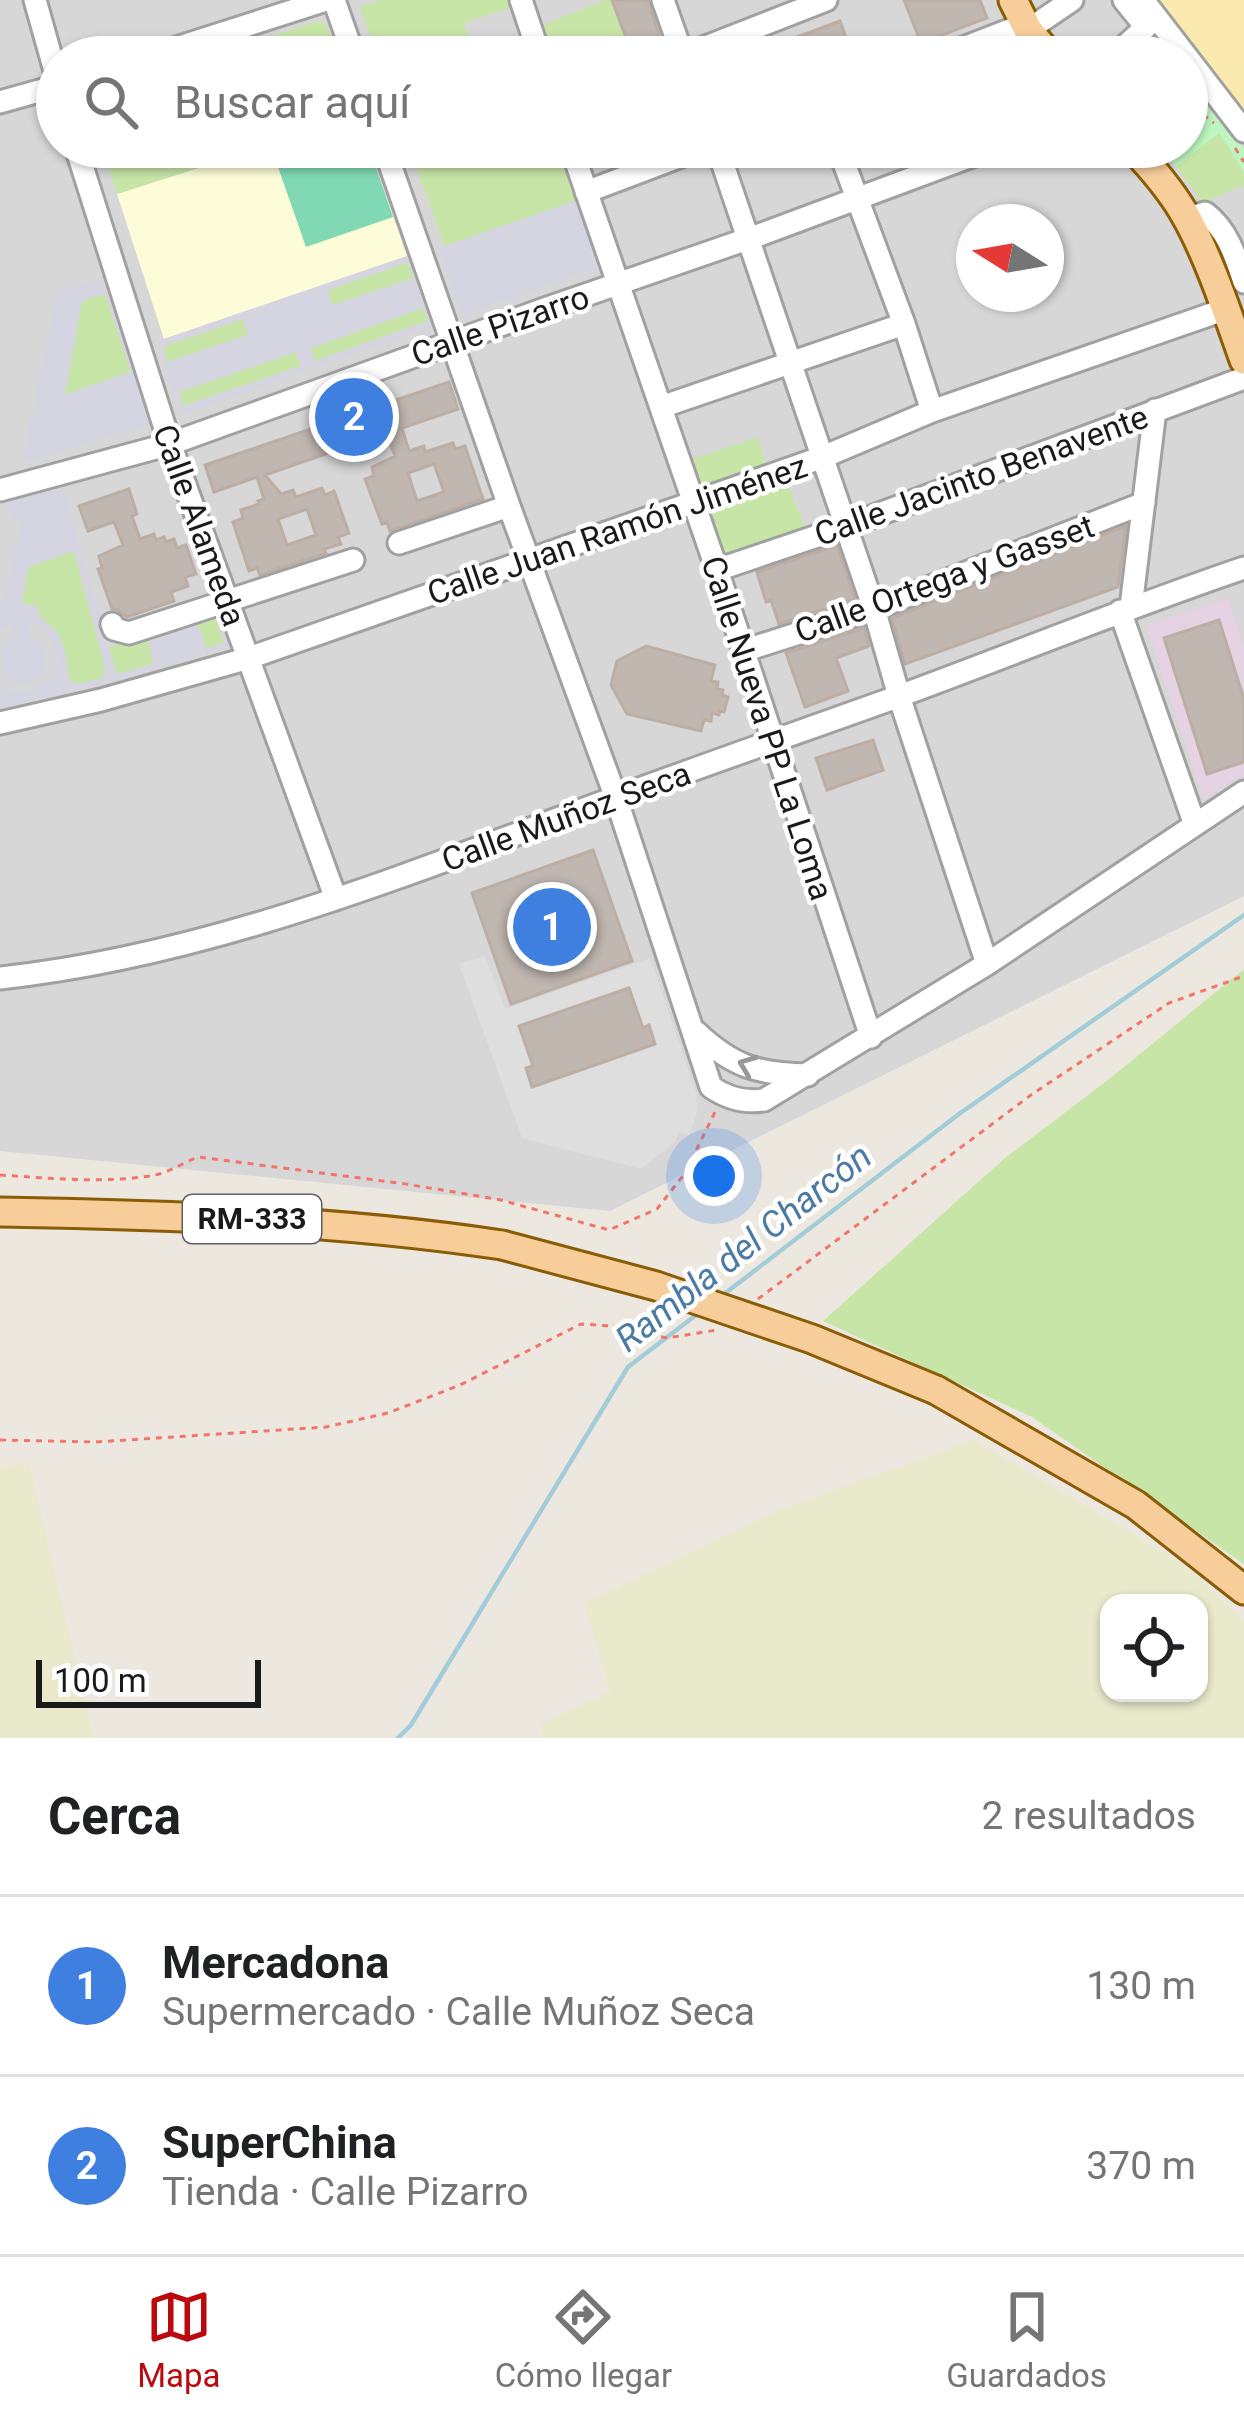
<!DOCTYPE html>
<html lang="es">
<head>
<meta charset="utf-8">
<style>
	body { margin:0; font-family:Roboto,sans-serif; background:#f2f2f2; color:#202124 }
	.controls { position:absolute; right:36px; bottom:36px; display:grid; overflow:hidden; border-radius:24px; box-shadow:0 3px 9px #0004 }
	.controls button { width:108px; height:108px; display:grid; place-items:center; padding:0; border:0; border-bottom:3px solid #e0e0e0; background:#fff; color:#202124; font:60px sans-serif }
	.compass { position:absolute; left:956px; top:204px; width:108px; height:108px; border-radius:50%; background:#fff; box-shadow:0 3px 9px #0004; rotate:281deg }
	.scale { position:absolute; left:36px; bottom:30px; width:225px; box-sizing:border-box; padding-left:12px; border:6px solid #1a1a1a; border-top:0; font-size:33px; line-height:42px; white-space:nowrap; color:#1a1a1a; -webkit-text-stroke:9px #fff; paint-order:stroke }
	.you { position:absolute; left:714px; top:1176px; width:42px; height:42px; margin:-30px; border:9px solid #fff; border-radius:50%; background:#1a73e8; box-shadow:0 0 0 18px #1a73e833 }
	.badge { display:grid; place-items:center; width:78px; height:78px; border-radius:50%; background:#bc090d; color:#fff; font-size:39px; font-weight:700 }
	.pin { position:absolute; translate:-50% -50%; border:6px solid #fff; box-shadow:0 3px 12px #0006 }
	.list { margin:0; padding:0; list-style:none }
	h2 { display:flex; justify-content:space-between; align-items:center; height:156px; margin:0; padding:0 48px; font-size:51px }
	h2 small { font-size:39px; font-weight:400; color:#757577 }
	.list li { display:grid; grid-template-columns:78px 1fr auto; gap:36px; align-items:center; box-sizing:border-box; height:180px; padding:0 48px; border-top:3px solid #e0e0e0 }
	.list b { display:block; font-size:45px; white-space:nowrap }
	.list p { margin:0; font-size:39px; white-space:nowrap; color:#757577 }
	.list em { font-size:39px; font-style:normal; color:#757577 }
	.icon { flex:none; width:66px; height:66px; fill:none; stroke:currentColor; stroke-width:2; stroke-linecap:round; stroke-linejoin:round }
	.map { position:relative; flex:none; width:1244px; height:1738px; overflow:hidden }
	.search { position:absolute; background:#fff; box-shadow:0 3px 9px #0004; left:36px; right:36px; top:36px; height:132px; display:flex; align-items:center; gap:30px; box-sizing:border-box; padding:0 42px; border-radius:66px; color:#757577; font-size:45px }
	.sheet { height:516px; background:#fff }
	nav { display:flex; justify-content:space-around; align-items:center; box-sizing:border-box; height:168px; border-top:3px solid #e0e0e0; background:#fff; font-size:33px; color:#757577 }
	nav a { display:grid; justify-items:center; gap:6px }
	nav .on { color:#bc090d }
	.map>svg:first-child { display:block }
	.residential { fill:#d8d7d7; fill-rule:evenodd }
	.industrial { fill:#e5d2e2 }
	.education { fill:#fdfcd8 }
	.farmland { fill:#e9eacb; fill-rule:evenodd }
	.grass { fill:#c7e5a7 }
	.sand { fill:#fbeaaf }
	.park { fill:#bdf6c0 }
	.pitch { fill:#80d9b4 }
	.parking { fill:#dedede }
	.plaza { fill:#d5d5e1; fill-rule:evenodd }
	.lines { fill:none; stroke-linecap:round; stroke-linejoin:round }
	.stream { stroke:#a2cdd8; stroke-width:4.5 }
	.building { fill:#c0b7b0; stroke:#bdaea3; stroke-width:3; fill-rule:evenodd }
	.minor-casing { stroke:#a1a1a1; stroke-width:27 }
	.major-casing { stroke:#8a5c06; stroke-width:33 }
	.path { stroke:#f3756a; stroke-width:3; stroke-dasharray:6 6; stroke-linecap:butt }
	.minor { stroke:#fff; stroke-width:21 }
	.major { stroke:#f7cd9a; stroke-width:27 }
	.major-bridge-casing { stroke:#8a5c06; stroke-width:33; stroke-linecap:butt }
	.major-bridge { stroke:#f7cd9a; stroke-width:27 }
	.oneway { stroke:#989898 }
	.labels { text-anchor:middle; stroke-width:9; stroke-linejoin:round; paint-order:stroke }
	.shield { fill:#fff; stroke:#5f5f5f; stroke-width:3 }
	.shield-label { font-size:30px; font-weight:bold; fill:#1a1a1a }
	.street-label { font-size:33px; fill:#1a1a1a; stroke:#fff }
	.water-label { font-size:36px; font-style:italic; fill:#4c7aa4; stroke:#fff }
</style>
</head>
<body>
<div class="map">
<svg width="1244" height="1738" viewBox="0 0 1244 1738">
	<rect width="100%" height="100%" fill="#ece8e0"/>
	<path class="residential" d="M0 0H1158L1244 115V896L610 1211 0 1151ZM57 57H1187V147H57ZM974 222H1046V294H974Z"/>
	<path class="industrial" d="M1228 598 1244 647V773L1204 800 1146 625Z"/>
	<path class="education" d="M265 147H369L407 256 164 339 117 194Z"/>
	<path class="farmland" d="M974 1440 1179 1561 1244 1621V1738H540L543 1723 610 1692 584 1603 782 1509ZM1109 1603H1199V1693H1109Z
		M29 1464 94 1738H0V1467Z"/>
	<path class="grass" d="M380 0H510L512 7 464 23 475 57H378L360 7Z
		M606 0H612L633 57H551L540 26Z
		M318 21 326 24 338 57H205Z
		M1219 132 1244 172V190L1240 186 1203 203 1176 167Z
		M101 147H263L117 194Z
		M409 147H559L578 200 460 241 477 237 482 253 448 265 443 249 445 247Z
		M409 262 414 278 332 306 327 290Z
		M106 293 132 372 64 396 82 301Z
		M423 307 428 321 315 361 310 348Z
		M244 319 249 335 168 363 162 347Z
		M297 352 302 366 183 406 178 392Z
		M758 437 766 463 699 486 690 460Z
		M786 479 805 528 723 559 708 508Z
		M72 551 75 553 105 668 102 678 77 684 68 680C68 651 44 620 21 603L28 567Z
		M216 615 225 642 206 648 196 625 192 626 151 639 149 644 153 664 117 675 108 647Z
		M1244 969V1564L1032 1417 823 1321 1005 1158 1113 1076Z"/>
	<path class="sand" d="M1153 0H1244V112L1234 99Z"/>
	<path class="park" d="M1187 79 1244 149V172L1219 133 1176 167 1159 147H1187Z"/>
	<path class="pitch" d="M271 147H369L393 217 306 247Z"/>
	<path class="parking" d="M485 956 505 1009 650 958 696 1092 698 1110 689 1135 679 1131 675 1142 641 1169 522 1138 459 964Z"/>
	<path class="plaza" d="M581 199 604 266 461 315 438 248Z
		M410 255 436 325 180 415 158 341ZM408 262 414 278 332 305 328 290ZM423 308 428 321 315 361 311 348ZM243 319 248 335 167 362 163 346ZM296 352 301 366 183 406 179 392Z
		M107 276 154 423 22 463 58 291ZM105 294 131 371 65 395 82 301Z
		M63 488 107 643 220 609 230 638V646L112 681 0 709V686L16 692 36 690 53 675 59 656 46 630 37 624H31L28 635 39 642 45 654 46 663 42 675 32 682 21 684 11 681 1 669 2 646 15 636 13 626 9 625 0 630V601L5 599 21 521 13 522 7 502ZM72 552 75 554 105 668 103 678 77 684 69 680 66 654 59 634 39 616 37 606 22 603 28 567ZM215 615 224 643 206 648 199 627 192 626 151 639 149 644 153 664 117 674 109 647Z"/>
	<g class="lines">
		<path class="stream" d="M719 1298 959 1114 1244 915
			M398 1738 411 1725 628 1367 700 1312"/>
	</g>
	<path class="building" d="M612 0H648L665 54 656 57H633Z
		M904 0H980L987 18 921 43Z
		M840 21 853 57H795L789 40Z
		M449 382 458 409 402 428 409 451 424 446 425 452 453 443 455 449 465 446 483 499 390 531 387 522 382 524 365 479 374 476 372 467 395 456 386 433 265 475 281 494 293 490 296 497 322 488 325 495 334 491 349 533 338 537 341 544 324 549 326 553 260 575 257 568 249 571 233 522 243 518 241 510 259 504 258 501 264 499 257 477 214 492 205 465ZM434 464 444 492 417 501 408 473ZM307 509 316 535 287 545 278 519Z
		M129 489 137 514 132 516 140 539 154 534 156 540 164 537 166 542 174 539 177 548 186 545 196 574 185 577 188 586 171 592 174 601 127 617 118 610 112 609 98 569 102 568 99 556 123 545 114 522 88 531 79 506Z
		M1126 526 1118 587 905 664 892 618Z
		M837 545 855 599 779 624 771 600 766 602 757 572Z
		M1219 620 1244 699V762L1207 774 1164 638Z
		M864 628 869 646 836 658 848 691 805 707 786 653Z
		M646 646 715 665 711 681 718 682 717 689 723 690 722 695 728 697 724 712 720 711 719 715 712 713 711 721 704 720 701 731 627 714 611 685 617 661Z
		M873 740 883 770 827 790 816 758Z
		M593 850 632 961 511 1004 472 893Z
		M629 988 643 1028 649 1025 655 1044 532 1087 526 1068 533 1066 519 1026Z"/>
	<g class="lines">
		<g class="minor-casing">
			<path id="minor" d="M35 0 57 78
				M334 0 354 57
				M521 0 540 57
				M663 0 683 57
				M1143 0 1244 131
				M1028 30 1072 0
				M148 57 326 0
				M680 57 826 0
				M940 57 1025 24
				M1113 57 1146 27 1124 0
				M0 102 57 86
				M76 147 170 444 336 899
				M384 147 509 506 616 798 711 1087C727 1098 744 1103 764 1100L987 964 1244 792
				M571 147 717 570 871 1037
				M717 147 874 609 899 696 987 964
				M838 147 904 324 932 411
				M586 192 705 147
				M1187 218 1205 213C1227 229 1236 257 1244 282
				M661 407 904 324
				M0 490 170 444 542 310 762 234 996 147
				M399 543 509 506
				M717 570 847 526 1244 378
				M1131 607 1155 410
				M1120 611 1195 825
				M112 624 114 629 129 633 353 560
				M743 651 874 609 1144 503
				M0 723 101 700 249 658 823 457 932 411 1226 309
				M0 978C197 957 384 883 568 815 676 775 785 737 894 698 1011 655 1126 608 1244 568
				M696 1032C733 1067 758 1074 808 1075"/>
		</g>
		<g class="major-casing">
			<path id="major" d="M1013 0 1028 30 1051 57
				M1132 147C1151 167 1170 189 1184 213 1208 254 1228 315 1244 360
				M0 1212C168 1215 335 1220 502 1245
				M936 1390 1136 1505 1244 1590"/>
		</g>
		<path class="path" d="M1187 97 1197 110 1214 123
			M1235 148 1244 162
			M0 1175C48 1178 107 1184 155 1175 170 1172 184 1162 199 1157L406 1184 501 1200 609 1230 657 1209 685 1173 717 1108
			M758 1299 1031 1095 1169 1003 1244 976
			M0 1440 96 1442 326 1427 388 1413 460 1385 581 1324 611 1326 667 1338 717 1330"/>
		<use href="#minor" class="minor"/>
		<use href="#major" class="major"/>
		<g class="major-bridge-casing">
			<path id="major-bridge" d="M502 1245 656 1286 812 1339 936 1390"/>
		</g>
		<use href="#major-bridge" class="major-bridge"/>
	</g>
	<defs><path id="oneway-chevron" d="M-2-3.5L2.5 0L-2 3.5" fill="none" stroke-width="1.6" stroke-linecap="round" stroke-linejoin="round" transform="scale(3)"/></defs>
	<use class="oneway" href="#oneway-chevron" transform="translate(747 1065) rotate(-159)"/>
	<g class="labels">
		<rect class="shield" x="183" y="1195" width="138" height="48" rx="9"/>
		<g class="shield-label">
			<text x="252" y="1229">RM-333</text>
		</g>
		<g class="street-label">
			<text transform="translate(500 325) rotate(-19)" y="12">Calle Pizarro</text>
			<text transform="translate(981 475) rotate(-20)" y="12">Calle Jacinto Benavente</text>
			<text transform="translate(200 525) rotate(70)" y="12">Calle Alameda</text>
			<text transform="translate(617 529) rotate(-19)" y="12">Calle Juan Ramón Jiménez</text>
			<text transform="translate(944 578) rotate(-20)" y="12">Calle Ortega y Gasset</text>
			<text transform="translate(768 728) rotate(72)" y="12">Calle Nueva PP La Loma</text>
			<text transform="translate(566 816) rotate(-20)" y="12">Calle Muñoz Seca</text>
		</g>
		<g class="water-label">
			<text transform="translate(743 1247) rotate(-38)" y="13">Rambla del Charcón</text>
		</g>
	</g>
</svg>
<div class="controls">
<button><svg class="icon" aria-label="locate" viewBox="0 0 24 24"><circle cx="12" cy="12" r="6"/><path d="M12 2v4M12 18v4M2 12h4M18 12h4"/></svg></button>
</div>
<svg class="compass" viewBox="-18 -18 36 36"><path d="M0-13l5 13h-10z" fill="#e53935"/><path d="M0 13l5-13h-10z" fill="#757577"/></svg>
<div class="scale">100 m</div>
<div class="you"></div>
<div class="pin badge" style="left:552px;top:927px;background:#3f7fe0">1</div>
<div class="pin badge" style="left:354px;top:417px;background:#3f7fe0">2</div>
<div class="search"><svg class="icon" aria-label="search" viewBox="0 0 24 24"><circle cx="10" cy="10" r="6"/><path d="M15 15l6 6"/></svg>Buscar aquí</div>
</div>
<section class="sheet">
<h2>Cerca<small>2 resultados</small></h2>
<ul class="list">
<li><span class="badge" style="background:#3f7fe0">1</span><div><b>Mercadona</b><p>Supermercado · Calle Muñoz Seca</p></div><em>130 m</em></li>
<li><span class="badge" style="background:#3f7fe0">2</span><div><b>SuperChina</b><p>Tienda · Calle Pizarro</p></div><em>370 m</em></li>
</ul>
</section>
<nav>
<a class="on"><svg class="icon" aria-label="map" viewBox="0 0 24 24"><path d="M3 6l6-2 6 2 6-2v14l-6 2-6-2-6 2zM9 4v14M15 6v14"/></svg>Mapa</a>
<a><svg class="icon" aria-label="directions" viewBox="0 0 24 24"><path d="M12 3l9 9-9 9-9-9zM9 14v-3h6M13 9l2 2-2 2"/></svg>Cómo llegar</a>
<a><svg class="icon" aria-label="saved" viewBox="0 0 24 24"><path d="M7 4h10v16l-5-4-5 4z"/></svg>Guardados</a>
</nav>
</body>
</html>
